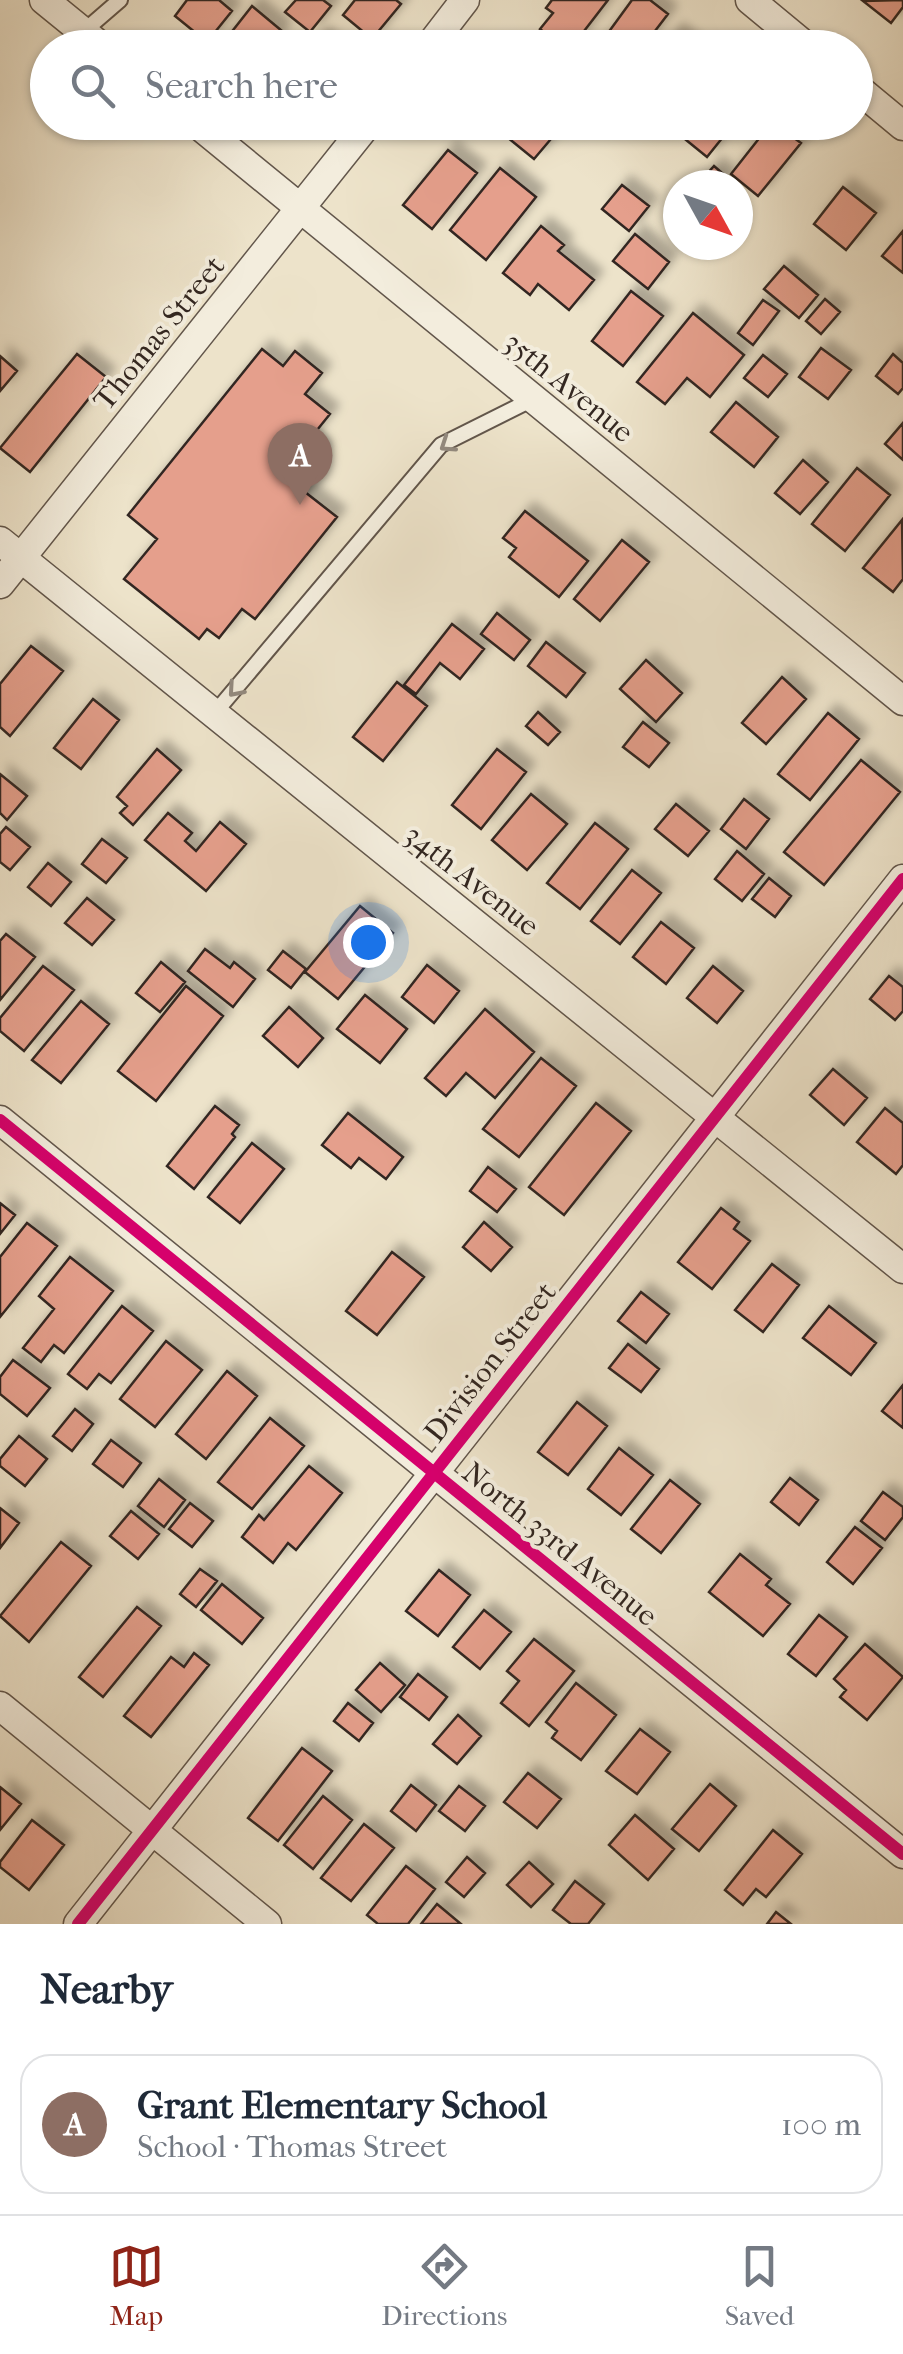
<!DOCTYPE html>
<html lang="en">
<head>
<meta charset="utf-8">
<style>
	body { margin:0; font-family:"IM FELL French Canon",serif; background:#f2f2f3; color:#1f2937 }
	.compass { position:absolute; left:663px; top:170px; width:90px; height:90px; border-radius:50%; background:#fff; box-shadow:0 2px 8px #0004; rotate:130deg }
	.you { position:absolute; left:368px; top:942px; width:35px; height:35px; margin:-25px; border:8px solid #fff; border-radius:50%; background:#1a73e8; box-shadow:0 0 0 15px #1a73e833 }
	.badge { display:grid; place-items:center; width:65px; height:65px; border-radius:50%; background:#8f2418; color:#fff; font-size:32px; font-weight:700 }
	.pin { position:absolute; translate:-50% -82px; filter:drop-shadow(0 2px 5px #0008) }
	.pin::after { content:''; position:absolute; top:52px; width:35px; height:30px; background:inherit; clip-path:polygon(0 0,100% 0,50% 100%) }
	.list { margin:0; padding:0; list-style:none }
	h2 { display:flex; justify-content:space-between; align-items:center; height:130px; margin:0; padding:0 40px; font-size:42px }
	h2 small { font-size:32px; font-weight:400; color:#747a83 }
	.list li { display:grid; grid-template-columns:65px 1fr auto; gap:30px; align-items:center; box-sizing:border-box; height:140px; margin:0 20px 20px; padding:0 20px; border:2px solid #e0e1e3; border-radius:30px }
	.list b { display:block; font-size:38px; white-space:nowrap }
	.list p { margin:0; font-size:32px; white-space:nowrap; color:#747a83 }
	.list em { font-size:32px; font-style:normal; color:#747a83 }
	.icon { flex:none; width:55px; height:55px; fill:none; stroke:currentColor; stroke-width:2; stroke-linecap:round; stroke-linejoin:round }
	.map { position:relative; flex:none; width:903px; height:1924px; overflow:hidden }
	.search { position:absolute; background:#fff; box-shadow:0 2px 8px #0004; left:30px; right:30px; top:30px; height:110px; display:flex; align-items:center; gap:25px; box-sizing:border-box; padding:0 35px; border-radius:55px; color:#747a83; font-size:38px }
	.sheet { height:290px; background:#fff }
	nav { display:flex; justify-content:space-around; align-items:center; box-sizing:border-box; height:140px; border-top:2px solid #e0e1e3; background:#fff; font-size:28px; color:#747a83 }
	nav a { display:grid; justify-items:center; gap:5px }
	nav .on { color:#8f2418 }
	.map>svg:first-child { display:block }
	.building { fill:#e59f8c; stroke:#332721; stroke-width:2.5; filter:url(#shadow) }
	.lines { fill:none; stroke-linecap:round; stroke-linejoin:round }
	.service-casing { stroke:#62564b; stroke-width:18 }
	.minor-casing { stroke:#62564b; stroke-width:31 }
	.service { stroke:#f3eddd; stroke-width:14 }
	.minor { stroke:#f3eddd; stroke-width:28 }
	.cycleway-casing { stroke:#f3eddd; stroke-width:19 }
	.cycleway { stroke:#d6006c; stroke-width:12 }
	.oneway { stroke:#938a7f }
	.labels { text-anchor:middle; stroke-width:8; stroke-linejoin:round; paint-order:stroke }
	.street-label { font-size:30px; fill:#332721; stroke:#f3eddd }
</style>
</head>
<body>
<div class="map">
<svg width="903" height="1924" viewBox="0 0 903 1924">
	<defs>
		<filter id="shadow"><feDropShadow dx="9" dy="-9" stdDeviation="5" flood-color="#0004"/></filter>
	</defs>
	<rect width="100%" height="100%" fill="#ede3ca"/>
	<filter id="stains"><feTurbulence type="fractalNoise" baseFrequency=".002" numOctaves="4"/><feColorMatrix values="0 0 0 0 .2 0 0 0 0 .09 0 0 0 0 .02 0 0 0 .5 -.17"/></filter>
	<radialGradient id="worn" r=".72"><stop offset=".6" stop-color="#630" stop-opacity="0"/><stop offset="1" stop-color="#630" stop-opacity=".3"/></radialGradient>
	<path class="building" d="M187 0H219L232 11 207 42 175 16Z
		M296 0H323L331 6 310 32 285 12Z
		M355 0H396L401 4 372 39 343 15Z
		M552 0H608L571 48H563L540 29 553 13 546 8Z
		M632 0H650L668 14 642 48H597Z
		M903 0V7L891 23 863 1Z
		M252 6 282 31 269 48H219Z
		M674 32 695 48H662Z
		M320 36 334 48H311Z
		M519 122H543L556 133 534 159 507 137Z
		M564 122H595L583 138Z
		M691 122H735L707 157 680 135Z
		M772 122 801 143 758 196 731 174Z
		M448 150 477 173 432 229 403 205Z
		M714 166 729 179 724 185H697Z
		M500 168 536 197 486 260 450 230Z
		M622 185 649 206 629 231 602 209Z
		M843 187 876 213 846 250 814 224Z
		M541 226 564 245 558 251 594 280 569 310 538 284 530 295 503 273Z
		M903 231V273L882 256Z
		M635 234 669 262 648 289 613 261Z
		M784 266 818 295 799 318 764 289Z
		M631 291 663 316 623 366 592 341Z
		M825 299 840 312 821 334 806 321Z
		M763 300 779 311 753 345 738 333Z
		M693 313 744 355 710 397 687 378 665 404 637 382Z
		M821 348 851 370 828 399 799 377Z
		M262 349 283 366 295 351 322 373 305 394 330 414 309 440 323 452 296 485 337 517 255 619 242 609 219 638 207 629 199 639 124 579 157 539 128 515Z
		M77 354 106 377 30 472 0 448Z
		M893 354 903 363V388L898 394 876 376Z
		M763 355 787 374 768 397 744 378Z
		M0 356 17 371 0 391Z
		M736 402 778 437 754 467 711 432Z
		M903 423V460L885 444Z
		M803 460 828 482 800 514 775 493Z
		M857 468 890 495 845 551 812 524Z
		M525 511 588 561 559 597 509 557 516 548 503 538Z
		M902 520 903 579 893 592 863 568Z
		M622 540 649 562 600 621 574 599Z
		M497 613 530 640 514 660 481 634Z
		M452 624 484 649 460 679 440 663 416 694 404 685Z
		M546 642 585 673 566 697 528 666Z
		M31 646 63 671 10 736 0 727V684Z
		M646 660 682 693 656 722 620 689Z
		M782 677 806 699 766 744 742 723Z
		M397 682 427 706 383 761 353 737Z
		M93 699 119 720 81 769 54 748Z
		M538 712 560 732 548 745 526 726Z
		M828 713 859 739 810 800 778 774Z
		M643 722 669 743 649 767 623 747Z
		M157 749 181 770 133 825 120 813 127 806 117 797Z
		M497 749 526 772 481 829 452 805Z
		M861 760 900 792 824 885 784 852Z
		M0 774 27 796 7 820 0 813Z
		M531 794 567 824 527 870 492 840Z
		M744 799 769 819 746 849 721 829Z
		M676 804 709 831 688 856 655 829Z
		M168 813 192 833 185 841 196 851 220 822 246 844 206 891 145 840Z
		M595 823 628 849 580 909 547 883Z
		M6 827 30 847 10 870 0 862V834Z
		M102 839 127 858 106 883 82 864Z
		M737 851 764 874 742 901 715 879Z
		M48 863 71 882 51 906 28 887Z
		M632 870 661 893 620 944 591 921Z
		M769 878 791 896 775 917 752 899Z
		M87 898 114 920 92 945 65 923Z
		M360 906 393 933 338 999 305 972Z
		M661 922 694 948 666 984 633 957Z
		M6 934 35 957 0 1000V941Z
		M205 949 230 968 234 962 255 979 233 1007 188 971Z
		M283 951 306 969 291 988 268 970Z
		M161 962 185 982 160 1012 136 993Z
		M427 965 459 991 434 1023 402 997Z
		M43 966 74 990 24 1051 0 1031V1018Z
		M713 966 743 991 717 1023 687 998Z
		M889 976 903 987V1011L895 1020 870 999Z
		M186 986 223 1016 156 1101 118 1071Z
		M365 995 407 1029 380 1063 337 1029Z
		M81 1001 109 1024 61 1083 32 1060Z
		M289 1007 323 1038 298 1067 263 1036Z
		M485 1009 534 1052 495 1098 466 1073 446 1096 425 1078Z
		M541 1058 576 1086 519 1157 483 1129Z
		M833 1069 867 1098 844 1125 810 1095Z
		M596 1103 631 1131 564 1215 529 1187Z
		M215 1106 239 1125 232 1134 235 1137 194 1189 167 1166Z
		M885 1108 903 1123V1165L896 1174 857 1142Z
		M348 1113 403 1157 386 1179 359 1158 351 1168 322 1145Z
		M252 1143 284 1169 240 1223 208 1197Z
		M488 1167 516 1189 497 1212 470 1191Z
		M0 1203 15 1215 0 1234Z
		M721 1208 739 1222 734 1229 750 1241 712 1289 678 1262Z
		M484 1222 512 1247 491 1271 463 1247Z
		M27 1223 57 1246 0 1317V1257Z
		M392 1252 424 1277 377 1335 346 1311Z
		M70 1257 113 1291 64 1353 54 1345 41 1362 23 1348 54 1309 39 1296Z
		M772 1264 799 1285 763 1332 735 1310Z
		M641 1292 669 1314 646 1343 618 1321Z
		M122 1306 153 1331 111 1383 99 1374 87 1389 68 1374Z
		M829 1306 876 1343 851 1375 803 1338Z
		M166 1341 202 1370 155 1427 120 1399Z
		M628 1344 659 1369 641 1392 609 1368Z
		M13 1360 50 1388 27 1416 0 1394V1377Z
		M227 1371 257 1396 206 1459 176 1434Z
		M903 1385V1428L882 1411Z
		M577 1402 607 1426 568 1475 538 1452Z
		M75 1409 93 1424 72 1451 53 1436Z
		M270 1418 304 1446 252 1509 218 1482Z
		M19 1436 47 1459 25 1486 0 1466V1459Z
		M111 1440 141 1463 123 1487 93 1464Z
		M619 1448 653 1475 621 1515 588 1489Z
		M309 1466 342 1493 296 1550 288 1543 273 1563 242 1537 259 1515 264 1520Z
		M790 1478 818 1500 799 1525 771 1502Z
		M159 1479 185 1500 164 1527 138 1506Z
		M670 1480 700 1504 661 1553 631 1529Z
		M883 1492 903 1507V1517L885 1540 861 1521Z
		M190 1503 213 1521 192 1547 169 1529Z
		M0 1508 19 1523 0 1548Z
		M131 1511 159 1534 138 1559 110 1536Z
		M855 1527 882 1548 853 1584 827 1562Z
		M61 1542 91 1566 29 1642 0 1616Z
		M740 1554 771 1579 766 1585 790 1604 763 1636 709 1592Z
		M200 1569 217 1581 196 1607 180 1594Z
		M439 1570 470 1595 438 1636 406 1611Z
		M222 1584 263 1618 242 1644 201 1610Z
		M137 1607 161 1626 103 1697 79 1677Z
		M484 1610 511 1632 480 1669 453 1647Z
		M819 1615 847 1637 816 1676 788 1654Z
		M534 1639 574 1671 529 1726 501 1703 519 1681 507 1671Z
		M865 1644 903 1677 867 1720 840 1697 846 1690 834 1679Z
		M194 1653 209 1665 151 1737 124 1716 171 1657 184 1667Z
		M380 1663 405 1685 381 1712 356 1690Z
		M418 1674 447 1697 429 1720 400 1697Z
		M576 1683 616 1715 581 1760 552 1738 557 1731 546 1722Z
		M348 1703 373 1723 359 1741 334 1721Z
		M458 1715 481 1736 457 1764 433 1744Z
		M640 1729 670 1752 637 1794 606 1771Z
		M302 1748 332 1771 278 1841 248 1818Z
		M528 1773 561 1799 537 1828 504 1802Z
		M710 1784 736 1806 699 1851 672 1829Z
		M411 1785 436 1805 416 1831 391 1811Z
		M459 1786 485 1806 465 1831 439 1811Z
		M0 1787 21 1804 0 1830Z
		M323 1796 352 1820 313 1869 284 1845Z
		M635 1815 674 1849 648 1880 609 1845Z
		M32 1820 64 1845 29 1890 0 1867V1862Z
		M364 1824 394 1848 351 1901 321 1878Z
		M773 1830 802 1854 766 1897 756 1889 743 1905 725 1890Z
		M467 1857 485 1873 464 1897 446 1882Z
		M529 1862 553 1884 531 1907 507 1885Z
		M406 1866 435 1889 408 1924H378L367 1915Z
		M575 1881 604 1904 588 1924H571L553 1910Z
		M437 1904 461 1924H421Z
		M776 1912 791 1924H767Z"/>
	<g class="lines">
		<g class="service-casing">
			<path id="service" d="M83 32 120 0
				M213 715 441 445 533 399"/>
		</g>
		<g class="minor-casing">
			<path id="minor" d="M44 0 103 48
				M750 0 808 48
				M428 48 465 0
				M856 87 903 126
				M195 122 903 701
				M0 541 903 1269
				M0 584 369 122
				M0 1120 903 1854
				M0 1706 267 1924
				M78 1924 903 879"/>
		</g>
		<use href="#service" class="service"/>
		<use href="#minor" class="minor"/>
		<g class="cycleway-casing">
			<path id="cycleway" d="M0 1120 903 1854
				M78 1924 903 879"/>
		</g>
		<use href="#cycleway" class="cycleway"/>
	</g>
	<defs><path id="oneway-chevron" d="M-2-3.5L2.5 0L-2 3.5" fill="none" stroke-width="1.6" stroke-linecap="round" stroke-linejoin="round" transform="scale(2.5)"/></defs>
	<g class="oneway">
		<use href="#oneway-chevron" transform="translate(447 445) rotate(146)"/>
		<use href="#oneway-chevron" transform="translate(235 690) rotate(131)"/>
	</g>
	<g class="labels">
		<g class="street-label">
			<text transform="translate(159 333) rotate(-51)" y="10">Thomas Street</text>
			<text transform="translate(569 387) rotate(39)" y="10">35th Avenue</text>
			<text transform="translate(472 880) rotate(38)" y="10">34th Avenue</text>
			<text transform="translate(490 1362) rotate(-52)" y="10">Division Street</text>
			<text transform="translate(560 1544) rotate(39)" y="10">North 33rd Avenue</text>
		</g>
	</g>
	<rect width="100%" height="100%" filter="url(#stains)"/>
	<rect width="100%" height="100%" fill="url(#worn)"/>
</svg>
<svg class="compass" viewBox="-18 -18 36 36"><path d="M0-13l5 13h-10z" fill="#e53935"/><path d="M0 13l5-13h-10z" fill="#747a83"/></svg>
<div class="you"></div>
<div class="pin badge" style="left:300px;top:505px;background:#8d6e63">A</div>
<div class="search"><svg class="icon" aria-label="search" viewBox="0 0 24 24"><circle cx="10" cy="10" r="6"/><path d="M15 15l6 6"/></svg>Search here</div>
</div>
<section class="sheet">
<h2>Nearby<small></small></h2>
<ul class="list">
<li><span class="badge" style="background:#8d6e63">A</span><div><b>Grant Elementary School</b><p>School · Thomas Street</p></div><em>100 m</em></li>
</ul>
</section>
<nav>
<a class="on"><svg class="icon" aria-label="map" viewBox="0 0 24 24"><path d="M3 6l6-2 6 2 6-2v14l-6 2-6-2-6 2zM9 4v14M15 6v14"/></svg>Map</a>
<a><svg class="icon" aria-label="directions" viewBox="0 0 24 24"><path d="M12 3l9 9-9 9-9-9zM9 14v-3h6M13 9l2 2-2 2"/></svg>Directions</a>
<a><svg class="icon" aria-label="saved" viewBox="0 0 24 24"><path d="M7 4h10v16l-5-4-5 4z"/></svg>Saved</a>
</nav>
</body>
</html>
